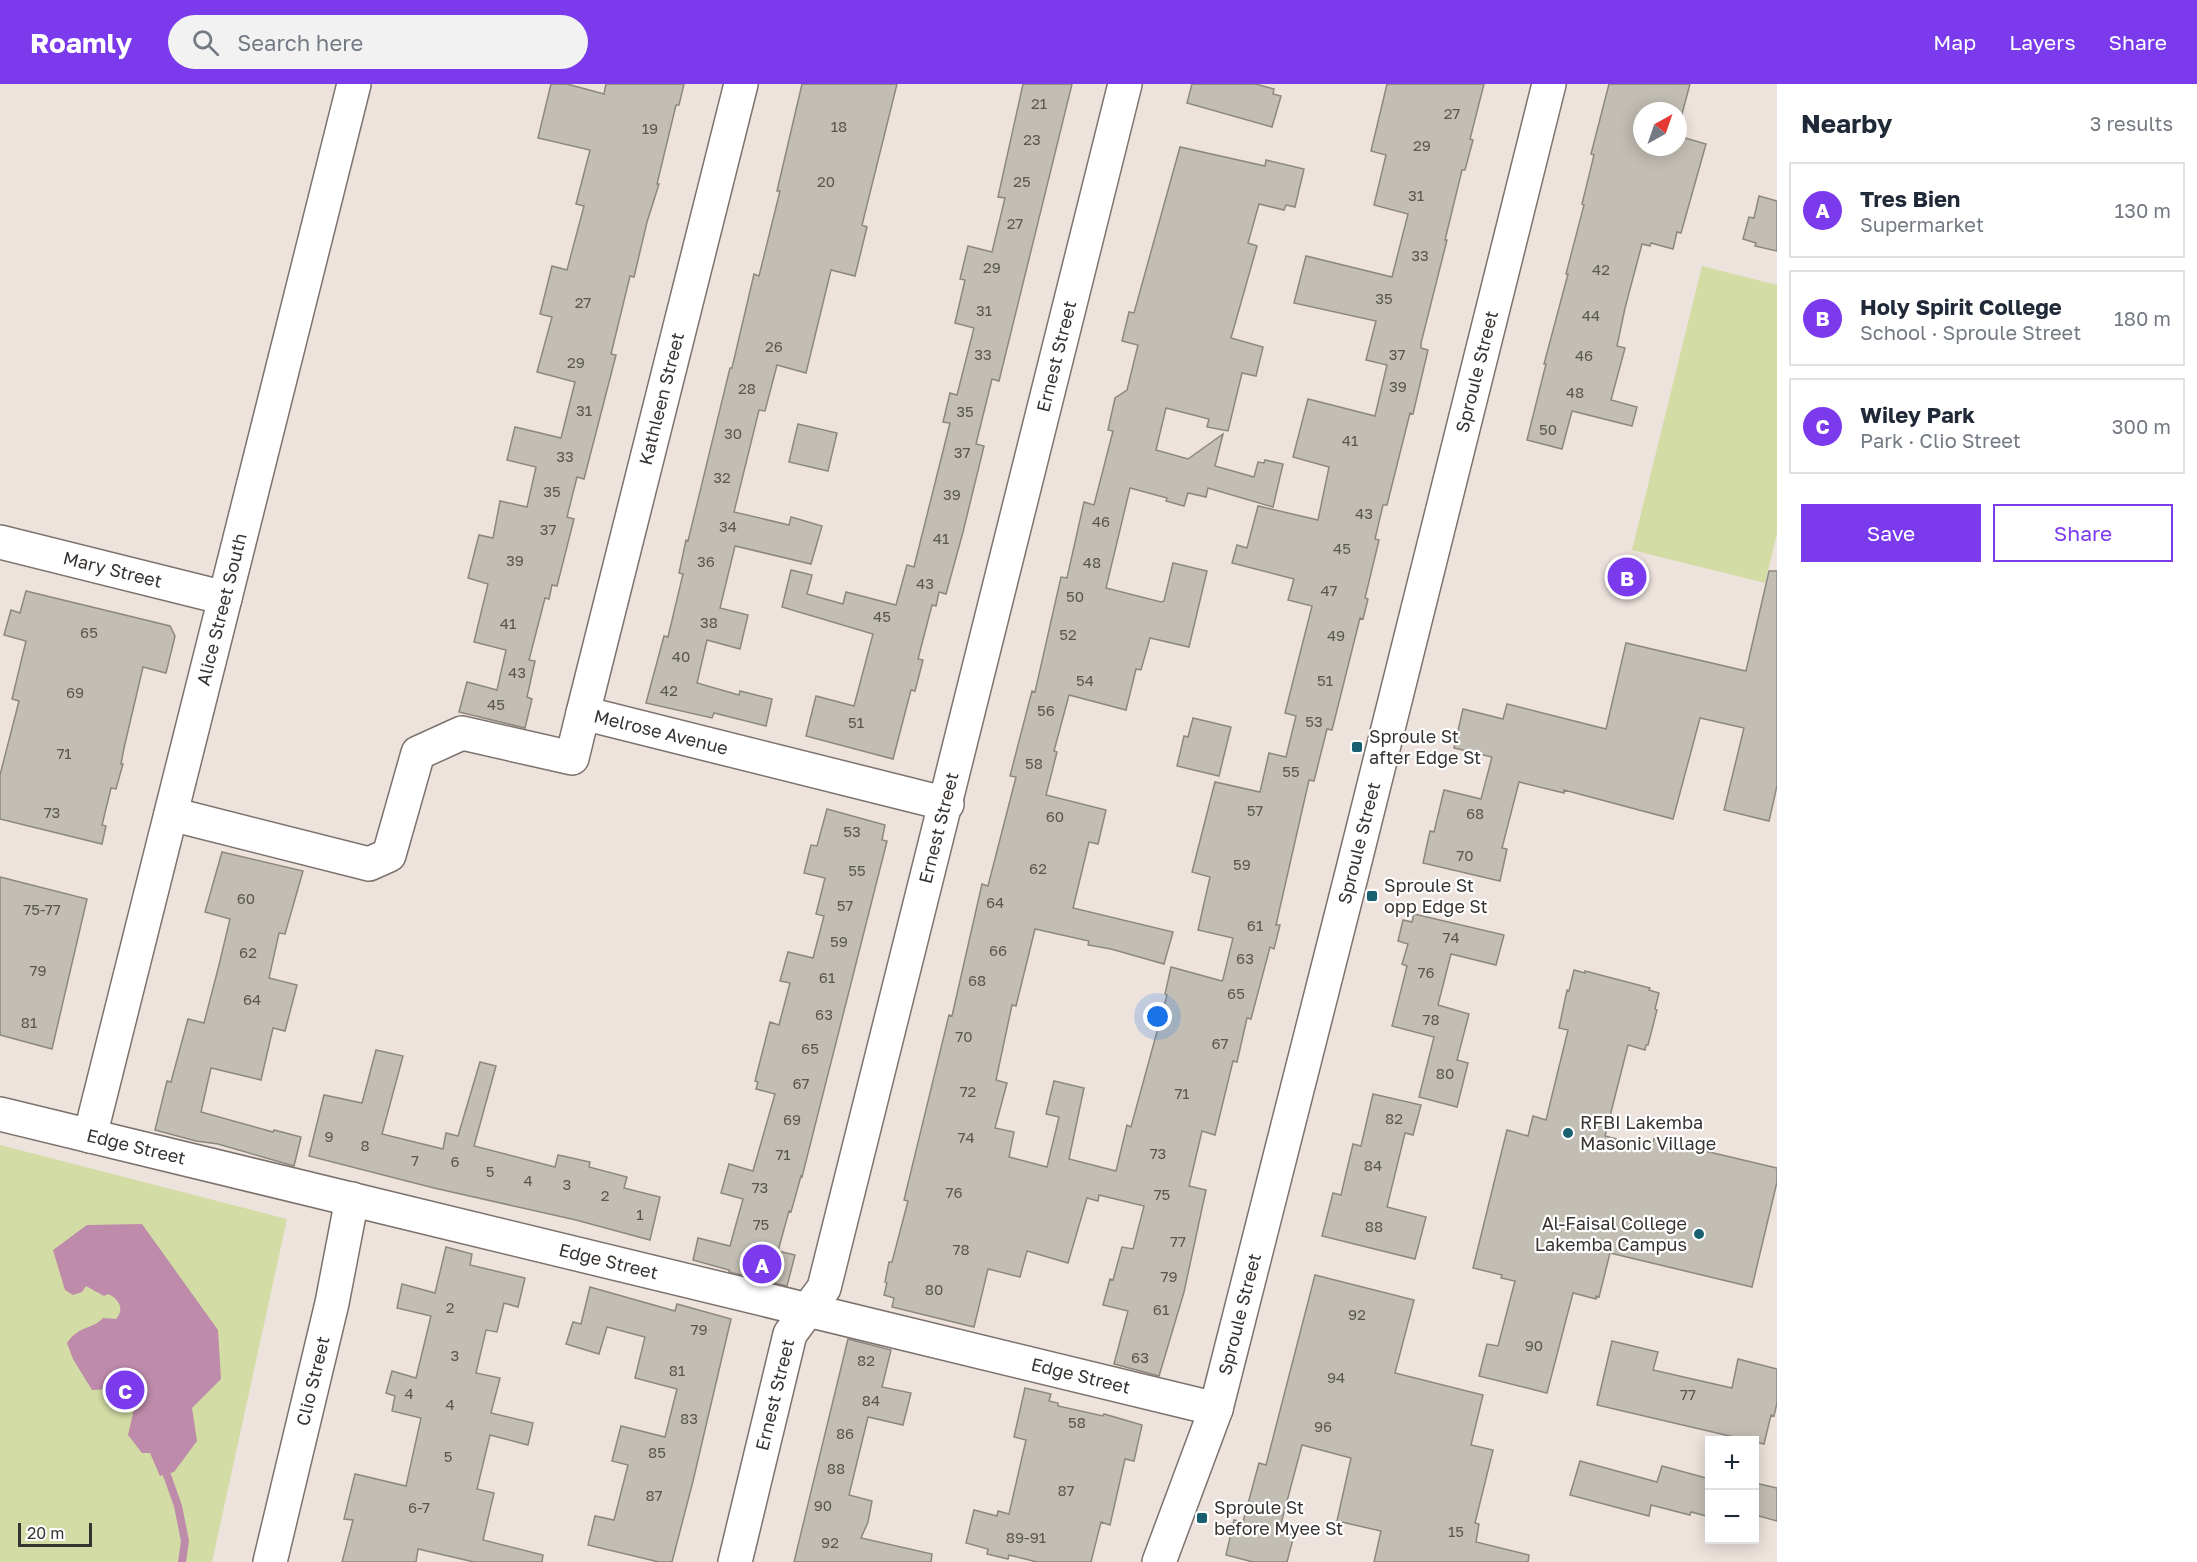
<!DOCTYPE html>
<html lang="en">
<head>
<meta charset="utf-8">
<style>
	body { margin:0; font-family:"Golos Text",sans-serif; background:#f2f2f3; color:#1f2937 }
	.controls { position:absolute; right:18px; bottom:18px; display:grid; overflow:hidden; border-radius:0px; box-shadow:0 3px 15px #0003 }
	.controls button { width:54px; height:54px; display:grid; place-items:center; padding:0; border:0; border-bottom:2px solid #e0e1e3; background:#fff; color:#1f2937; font:30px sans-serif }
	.compass { position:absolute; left:1633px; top:18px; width:54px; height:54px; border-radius:50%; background:#fff; box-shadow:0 3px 15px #0003; rotate:40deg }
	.scale { position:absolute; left:18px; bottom:15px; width:74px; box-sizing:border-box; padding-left:6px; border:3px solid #373330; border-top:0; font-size:16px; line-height:21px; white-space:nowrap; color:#373330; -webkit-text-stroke:4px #fff; paint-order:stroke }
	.you { position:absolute; left:1158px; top:933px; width:21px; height:21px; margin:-15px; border:4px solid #fff; border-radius:50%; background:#1a73e8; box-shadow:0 0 0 9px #1a73e833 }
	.badge { display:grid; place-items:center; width:39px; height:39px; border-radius:50%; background:#7c3aed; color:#fff; font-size:20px; font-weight:700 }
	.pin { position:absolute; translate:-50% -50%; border:3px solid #fff; box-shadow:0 2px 6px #0006 }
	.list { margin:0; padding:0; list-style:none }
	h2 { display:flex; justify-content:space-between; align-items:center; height:78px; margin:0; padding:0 24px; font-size:26px }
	h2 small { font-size:20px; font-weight:400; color:#747a83 }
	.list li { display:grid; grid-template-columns:39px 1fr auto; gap:18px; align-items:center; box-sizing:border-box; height:96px; margin:0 12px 12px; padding:0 12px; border:2px solid #e0e1e3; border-radius:0px }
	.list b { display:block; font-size:22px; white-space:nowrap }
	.list p { margin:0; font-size:20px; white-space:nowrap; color:#747a83 }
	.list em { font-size:20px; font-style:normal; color:#747a83 }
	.actions { display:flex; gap:12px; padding:18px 24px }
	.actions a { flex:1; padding:14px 0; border:2px solid #7c3aed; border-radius:0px; text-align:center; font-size:21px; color:#7c3aed }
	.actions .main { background:#7c3aed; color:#fff }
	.icon { flex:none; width:33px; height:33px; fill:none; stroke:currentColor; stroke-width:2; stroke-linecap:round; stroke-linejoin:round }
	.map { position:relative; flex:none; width:1777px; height:1478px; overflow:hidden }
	header { display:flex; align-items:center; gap:36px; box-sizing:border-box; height:84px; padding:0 30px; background:#7c3aed; color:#fff }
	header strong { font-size:28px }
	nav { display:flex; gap:33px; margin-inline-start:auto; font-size:21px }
	.search { width:420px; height:54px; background:#f2f2f3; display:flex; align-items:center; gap:15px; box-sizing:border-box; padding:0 21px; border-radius:33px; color:#747a83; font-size:22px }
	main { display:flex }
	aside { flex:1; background:#fff }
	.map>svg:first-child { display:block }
	.green { fill:#d2dca4 }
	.water { fill:#be8baa }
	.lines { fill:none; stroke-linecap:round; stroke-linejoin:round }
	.stream { stroke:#be8baa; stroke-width:8 }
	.building { fill:#c3beb4; stroke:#8d887f; stroke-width:1.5 }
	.minor-casing { stroke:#7d726d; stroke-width:36 }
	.minor { stroke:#fff; stroke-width:33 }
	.poi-dot { fill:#196070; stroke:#fff; stroke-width:2 }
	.labels { text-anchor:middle; stroke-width:4.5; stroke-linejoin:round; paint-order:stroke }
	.number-label { font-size:15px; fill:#5a5651 }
	.street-label { font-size:18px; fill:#373330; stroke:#fff }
	.poi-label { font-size:18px; fill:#373330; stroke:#fff; text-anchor:start }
</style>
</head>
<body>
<header>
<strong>Roamly</strong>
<div class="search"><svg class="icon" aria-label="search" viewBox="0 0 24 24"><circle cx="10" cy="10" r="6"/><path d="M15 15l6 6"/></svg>Search here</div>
<nav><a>Map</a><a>Layers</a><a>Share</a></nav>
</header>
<main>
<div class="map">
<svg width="1777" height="1478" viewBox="0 0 1777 1478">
	<rect width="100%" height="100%" fill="#ede2dc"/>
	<path class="green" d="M1702 182 1777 201V449L1765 499 1632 466Z
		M0 1061 287 1135 212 1478H0Z"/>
	<path class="water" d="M142 1140 218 1246 221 1295 192 1324 197 1357 174 1388 160 1392 150 1369H142L128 1351 134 1325 131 1319H123L115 1315 113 1305 92 1306 73 1275 67 1259C79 1241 92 1246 103 1234L116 1235C125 1225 119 1215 108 1210L104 1212 86 1202 82 1208 73 1211 65 1206 53 1166 87 1141Z"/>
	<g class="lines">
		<path class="stream" d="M167 1391 178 1422 185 1457 182 1478"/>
	</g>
	<path class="building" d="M551 0H567L604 10 606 0H684L679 21H676L657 100H659L647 138 634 193 630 192 611 270 616 271 584 395 577 393 567 433 574 435 557 502 552 501 549 515 545 514 529 576 535 577 527 613 532 615 525 644 459 628 467 598 497 606 506 566 474 558 488 500 468 494 479 451 493 454 500 417 527 423 536 383 507 376 515 343 561 354 575 298 537 288 552 233 540 230 552 182 567 186 584 122 576 120 590 66 538 54Z
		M802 0H897L862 141 867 143 855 192 831 186 806 289 777 281 765 327 759 326 734 428 789 441 791 433 822 442 811 480 735 462 720 524 748 531 740 565 707 556 697 599 739 611 740 607 772 615 766 642 714 629 712 634 646 619 664 552 668 553 683 490 679 489 686 456 688 457 730 284H732L754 190 759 192 780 107H777Z
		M1023 0H1072L999 297 992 295 976 360 984 362 963 448 946 510 939 508 936 522 932 521 918 575 923 576 915 607 911 606 893 675 806 652 816 612 854 622 873 550 782 523 791 486 812 491 807 510 843 520 846 508 896 521 907 481 914 483 950 339 943 338 950 309 957 311 974 244 955 239 965 196 960 195 968 162 992 168 1005 114 998 113Z
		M1192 0H1256L1274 5 1273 10 1281 12 1272 43 1187 19Z
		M1387 0H1484L1470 55 1473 56 1465 86H1462L1445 156H1447L1421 259V264L1428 266 1413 330 1410 329 1387 421H1383L1375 455 1379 456 1365 514 1368 515 1363 535 1360 534 1332 646 1327 645 1314 697 1309 696 1276 841H1280L1274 865 1270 863 1251 935 1247 934 1237 978 1233 977 1215 1051 1202 1047 1189 1102 1206 1106 1184 1208 1159 1292 1114 1280 1128 1227 1103 1221 1110 1195 1113 1196 1122 1163 1133 1165 1144 1122 1099 1111 1098 1117 1087 1114 1068 1179 1027 1167 1020 1193 988 1185 974 1243 892 1223 894 1214 884 1211 887 1199 885 1198 889 1178H892L908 1117 904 1116 949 931 952 932 982 800 988 802 1016 693 1010 692 1032 607 1035 608 1061 493 1067 494 1084 418 1094 421 1113 347 1108 346 1115 314 1127 306 1138 261 1122 257 1129 228 1134 229 1180 63 1265 82 1266 76 1304 85 1295 123 1286 121 1284 126 1259 120 1248 159 1257 162 1231 254 1263 263 1256 292 1242 289 1228 347 1207 343 1209 335 1166 324 1156 366 1188 375 1223 350 1215 382 1254 393 1258 378 1264 379 1265 376 1283 380 1273 423 1208 404 1206 413 1188 409 1184 422 1166 417 1167 414 1130 404 1106 504 1161 518 1164 517 1173 479 1207 487 1189 563 1150 554 1141 586 1136 585 1126 626 1069 611 1054 667 1057 668 1046 711 1106 726 1098 760 1089 758 1073 824 1173 848 1164 880 1111 865 1088 861 1089 857 1035 845 1016 922 1012 921 996 996 1007 999 995 1044 1014 1048 1009 1073 1047 1083 1059 1033 1046 1030 1054 997 1084 1004 1069 1075 1116 1087 1127 1041 1131 1043 1167 911 1165 910 1171 883 1222 897 1223 895 1233 854 1198 846 1210 793 1192 788 1215 698 1260 708 1269 669 1286 673 1296 632 1285 629 1312 522 1288 516 1294 495 1232 479 1237 461 1247 464 1258 422 1318 436 1329 383 1293 373 1308 315 1375 332 1387 281 1366 276 1376 237 1294 219 1306 172 1392 193 1408 130 1374 121 1386 71 1371 67Z
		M1609 0H1690L1678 45V27H1642V63H1678V52L1706 60 1681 149 1677 148 1673 165 1651 159 1650 162 1642 160 1625 224 1617 262 1625 264 1611 316 1637 323 1632 342 1572 327 1562 365 1527 356 1546 280H1544L1568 190H1566L1584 121 1582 120 1594 71 1591 70Z
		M1759 112 1777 117V167L1755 162 1756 159 1743 155 1749 133 1754 134Z
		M798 340 837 349 828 387 789 378Z
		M1769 487H1777V702L1769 737 1724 726 1744 644 1700 634 1673 735 1564 706V709L1519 698 1502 764 1507 765 1500 797 1423 779 1430 747 1434 748 1444 706 1481 715 1492 673 1454 664 1463 625 1503 635 1507 620 1606 645 1626 559 1746 587Z
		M26 507 170 542 175 552 166 589 143 583 124 664 121 680H123L116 705 111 704 102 741 106 742 102 760 0 735V691L19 617 12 615 26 557 4 551 11 526 20 529Z
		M1193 634 1231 643 1219 692 1177 682 1184 652 1188 653Z
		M827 725 885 741 882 756 887 757 802 1093 801 1092 791 1128 789 1127 778 1167 795 1171 787 1202 729 1188V1186L693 1176 698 1154 730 1162 743 1115 721 1109 729 1080 753 1087 775 1010 756 1005 758 998 755 997 770 938 779 941 790 899 780 897 788 868 813 874 824 832 816 830 825 794 804 789 811 761 817 762Z
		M222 768 303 787 285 850 279 849 269 894 297 901 285 947 273 944 261 996 211 984 201 1028 273 1048 274 1046 301 1053 294 1082 218 1060 196 1057 155 1046 167 997 171 998 188 935 204 939 219 881 230 835 205 828Z
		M0 793 87 815 52 965 0 951Z
		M1414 830 1504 851 1496 881 1451 870 1438 921 1469 930 1457 976 1468 979 1457 1023 1419 1013 1434 953 1392 942 1407 882 1402 880 1408 860 1398 857 1403 836 1412 838Z
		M1574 886 1585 889V887L1650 904 1649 906 1659 909 1655 925 1657 926 1648 961H1646L1645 966 1628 961 1605 1052 1651 1064 1654 1055 1777 1084V1098L1752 1203 1610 1169 1599 1213 1596 1212V1215L1573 1209 1547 1309 1479 1292 1487 1260 1498 1262 1515 1197 1501 1194 1502 1191 1473 1184 1507 1046 1528 1052 1533 1032 1546 1036 1568 946 1559 944 1567 906 1569 907Z
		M376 966 403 972 382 1050 443 1065 446 1049 458 1052 480 978 496 982 474 1062 555 1083 558 1071 590 1078 589 1083 627 1093 624 1104 660 1113 650 1156 576 1136 434 1104 309 1072 324 1011 362 1019Z
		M1373 1010 1421 1021 1413 1051 1405 1049 1387 1123 1426 1133 1415 1175 1322 1152 1333 1109 1341 1111 1353 1060 1361 1062Z
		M446 1163 472 1170 470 1181 525 1194 518 1223 504 1219 497 1248 486 1246 476 1289 500 1294 491 1329 533 1339 528 1361 490 1351 477 1405 494 1409 483 1456 543 1471 542 1478H474L418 1465 416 1478H342L353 1436 344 1435 355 1390 406 1402 421 1334 392 1327 395 1312 386 1309 392 1287 416 1294 431 1232 397 1224 402 1200 435 1209Z
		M1315 1191 1414 1216 1395 1289 1483 1311 1471 1361 1493 1366 1475 1439 1479 1440 1476 1458 1529 1471 1528 1478H1374L1381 1447 1337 1437 1351 1374 1302 1361 1279 1447 1294 1451 1287 1478H1253L1226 1471 1234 1436 1243 1438 1259 1379 1266 1381Z
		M590 1203 675 1227 677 1220 731 1235 693 1397 672 1478H659L588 1461 595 1432 614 1436 628 1381 612 1377 621 1342 665 1353 677 1305 635 1294 645 1253 607 1243 599 1270 566 1260 573 1238 581 1240Z
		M848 1255 891 1266 882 1303 911 1309 903 1341 868 1333 849 1411 872 1417 868 1438 861 1454 932 1470 931 1478H794Z
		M1612 1257 1658 1268 1653 1286 1732 1304 1738 1275 1777 1285V1319L1774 1332 1771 1331 1764 1360 1597 1321Z
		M1025 1304 1051 1310 1049 1317 1058 1319V1322L1103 1332 1104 1330 1142 1341 1134 1377 1125 1375 1110 1441 1101 1438 1091 1478H1037L1009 1471 1008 1475 987 1470 988 1465 966 1459 974 1426 997 1432 998 1427 1009 1430 1026 1356 1014 1353Z
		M1580 1377 1657 1398 1662 1382 1710 1395V1433L1691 1428 1690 1431 1651 1421 1649 1432 1570 1411Z
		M1755 1399 1777 1404V1437L1755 1431Z"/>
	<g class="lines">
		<g class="minor-casing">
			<g id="minor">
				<path id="s1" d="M0 458 225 514"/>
				<path id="s2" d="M583 629 741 0"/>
				<path id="s3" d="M171 730 369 780 389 771 418 669 462 649 572 674 583 629 947 720"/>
				<path id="s4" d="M0 1030 1216 1325"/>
				<path id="s5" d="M90 1052 354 0"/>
				<path id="s6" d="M270 1478 332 1219 352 1115"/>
				<path id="s7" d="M735 1478 790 1250 824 1204 1125 0"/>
				<path id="s8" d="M1159 1478 1216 1325 1352 789 1549 0"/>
			</g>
		</g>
		<use href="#minor" class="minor"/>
	</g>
	<g class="poi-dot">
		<rect x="1351" y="657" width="12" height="12" rx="3"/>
		<rect x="1366" y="806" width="12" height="12" rx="3"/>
		<circle cx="1568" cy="1049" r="6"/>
		<circle cx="1699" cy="1150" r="6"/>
		<rect x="1196" y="1428" width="12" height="12" rx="3"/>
	</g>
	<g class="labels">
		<g class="number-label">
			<text x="1039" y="25">21</text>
			<text x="1452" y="35">27</text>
			<text x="839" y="48">18</text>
			<text x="650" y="50">19</text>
			<text x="1032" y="61">23</text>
			<text x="1422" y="67">29</text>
			<text x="826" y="103">20</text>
			<text x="1022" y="103">25</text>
			<text x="1416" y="117">31</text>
			<text x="1015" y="145">27</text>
			<text x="1420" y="177">33</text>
			<text x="992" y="189">29</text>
			<text x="1601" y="191">42</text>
			<text x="1384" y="220">35</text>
			<text x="583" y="224">27</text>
			<text x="984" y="232">31</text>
			<text x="1591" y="237">44</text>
			<text x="774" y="268">26</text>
			<text x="983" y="276">33</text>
			<text x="1397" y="276">37</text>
			<text x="1584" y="277">46</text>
			<text x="576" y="284">29</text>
			<text x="1398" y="308">39</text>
			<text x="747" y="310">28</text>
			<text x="1575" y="314">48</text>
			<text x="584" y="332">31</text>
			<text x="965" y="333">35</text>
			<text x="1548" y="351">50</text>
			<text x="733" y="355">30</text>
			<text x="1350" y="362">41</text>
			<text x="962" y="374">37</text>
			<text x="565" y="378">33</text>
			<text x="722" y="399">32</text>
			<text x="552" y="413">35</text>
			<text x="952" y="416">39</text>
			<text x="1364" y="435">43</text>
			<text x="1101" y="443">46</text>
			<text x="728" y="448">34</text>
			<text x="548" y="451">37</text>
			<text x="941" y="460">41</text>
			<text x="1342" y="470">45</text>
			<text x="515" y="482">39</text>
			<text x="706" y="483">36</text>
			<text x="1092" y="484">48</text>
			<text x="925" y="505">43</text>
			<text x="1329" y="512">47</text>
			<text x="1075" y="518">50</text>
			<text x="882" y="538">45</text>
			<text x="709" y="544">38</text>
			<text x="508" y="545">41</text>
			<text x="89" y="554">65</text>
			<text x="1068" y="556">52</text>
			<text x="1336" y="557">49</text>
			<text x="681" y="578">40</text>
			<text x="517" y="594">43</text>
			<text x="1085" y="602">54</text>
			<text x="1325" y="602">51</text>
			<text x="669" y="612">42</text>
			<text x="75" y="614">69</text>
			<text x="496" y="626">45</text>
			<text x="1046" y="632">56</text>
			<text x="1314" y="643">53</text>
			<text x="856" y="644">51</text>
			<text x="64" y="675">71</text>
			<text x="1034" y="685">58</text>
			<text x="1291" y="693">55</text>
			<text x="1255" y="732">57</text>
			<text x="52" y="734">73</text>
			<text x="1475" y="735">68</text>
			<text x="1055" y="738">60</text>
			<text x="852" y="753">53</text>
			<text x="1465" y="777">70</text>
			<text x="1242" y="786">59</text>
			<text x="1038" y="790">62</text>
			<text x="857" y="792">55</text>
			<text x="246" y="820">60</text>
			<text x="995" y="824">64</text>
			<text x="845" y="827">57</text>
			<text x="42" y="831">75-77</text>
			<text x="1255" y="847">61</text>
			<text x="1451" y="859">74</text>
			<text x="839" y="863">59</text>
			<text x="998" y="872">66</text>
			<text x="248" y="874">62</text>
			<text x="1245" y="880">63</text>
			<text x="38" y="892">79</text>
			<text x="1426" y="894">76</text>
			<text x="827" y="899">61</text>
			<text x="977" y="902">68</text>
			<text x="1236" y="915">65</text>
			<text x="252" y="921">64</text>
			<text x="824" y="936">63</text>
			<text x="1431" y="941">78</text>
			<text x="29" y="944">81</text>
			<text x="964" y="958">70</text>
			<text x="1220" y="965">67</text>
			<text x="810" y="970">65</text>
			<text x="1445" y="995">80</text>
			<text x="801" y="1005">67</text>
			<text x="968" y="1013">72</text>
			<text x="1182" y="1015">71</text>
			<text x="1394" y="1040">82</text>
			<text x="792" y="1041">69</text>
			<text x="329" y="1058">9</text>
			<text x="966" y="1059">74</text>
			<text x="365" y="1067">8</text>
			<text x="1158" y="1075">73</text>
			<text x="783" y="1076">71</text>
			<text x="415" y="1082">7</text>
			<text x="455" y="1083">6</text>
			<text x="1373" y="1087">84</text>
			<text x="490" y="1093">5</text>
			<text x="528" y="1102">4</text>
			<text x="567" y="1106">3</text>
			<text x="760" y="1109">73</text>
			<text x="954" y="1114">76</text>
			<text x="1162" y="1116">75</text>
			<text x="605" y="1117">2</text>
			<text x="640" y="1136">1</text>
			<text x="761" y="1146">75</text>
			<text x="1374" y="1148">88</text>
			<text x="1178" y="1163">77</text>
			<text x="961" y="1171">78</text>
			<text x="1169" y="1198">79</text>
			<text x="934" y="1211">80</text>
			<text x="450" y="1229">2</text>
			<text x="1161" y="1231">61</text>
			<text x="1357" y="1236">92</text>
			<text x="699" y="1251">79</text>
			<text x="1534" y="1267">90</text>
			<text x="455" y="1277">3</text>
			<text x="1140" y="1279">63</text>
			<text x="866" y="1282">82</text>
			<text x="677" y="1292">81</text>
			<text x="1336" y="1299">94</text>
			<text x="409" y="1315">4</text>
			<text x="1688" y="1316">77</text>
			<text x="871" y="1322">84</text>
			<text x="450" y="1326">4</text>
			<text x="689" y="1340">83</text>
			<text x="1077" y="1344">58</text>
			<text x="1323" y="1348">96</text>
			<text x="845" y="1355">86</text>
			<text x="657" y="1374">85</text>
			<text x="448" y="1378">5</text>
			<text x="836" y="1390">88</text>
			<text x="1066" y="1412">87</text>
			<text x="654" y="1417">87</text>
			<text x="823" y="1427">90</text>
			<text x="419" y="1429">6-7</text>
			<text x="1456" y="1453">15</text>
			<text x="1026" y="1459">89-91</text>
			<text x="830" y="1464">92</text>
		</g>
		<g class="street-label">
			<text dy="6" stroke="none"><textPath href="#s7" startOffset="1252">Ernest Street</textPath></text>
			<text dy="6" stroke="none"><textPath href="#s8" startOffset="1233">Sproule Street</textPath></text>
			<text dy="6" stroke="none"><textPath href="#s2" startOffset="324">Kathleen Street</textPath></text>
			<text dy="6" stroke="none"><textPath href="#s1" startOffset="116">Mary Street</textPath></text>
			<text dy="6" stroke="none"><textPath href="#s5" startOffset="543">Alice Street South</textPath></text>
			<text dy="6" stroke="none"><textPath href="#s3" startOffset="620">Melrose Avenue</textPath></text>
			<text dy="6" stroke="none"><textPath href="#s7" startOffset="766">Ernest Street</textPath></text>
			<text dy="6" stroke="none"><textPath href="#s8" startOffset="747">Sproule Street</textPath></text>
			<text dy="6" stroke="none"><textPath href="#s4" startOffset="140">Edge Street</textPath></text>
			<text dy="6" stroke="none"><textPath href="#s4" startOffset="626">Edge Street</textPath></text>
			<text dy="6" stroke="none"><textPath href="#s8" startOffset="261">Sproule Street</textPath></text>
			<text dy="6" stroke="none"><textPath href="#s4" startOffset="1112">Edge Street</textPath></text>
			<text dy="6" stroke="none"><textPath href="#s6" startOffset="186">Clio Street</textPath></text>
			<text dy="6" stroke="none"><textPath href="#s7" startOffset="172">Ernest Street</textPath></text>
		</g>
		<g class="poi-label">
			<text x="1369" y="659">Sproule St<tspan x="1369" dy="21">after Edge St</tspan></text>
			<text x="1384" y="808">Sproule St<tspan x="1384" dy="21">opp Edge St</tspan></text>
			<text x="1580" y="1045">RFBI Lakemba<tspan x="1580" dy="21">Masonic Village</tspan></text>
			<text x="1687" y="1146" text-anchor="end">Al-Faisal College<tspan x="1687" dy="21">Lakemba Campus</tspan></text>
			<text x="1214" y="1430">Sproule St<tspan x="1214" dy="21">before Myee St</tspan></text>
		</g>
	</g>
</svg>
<div class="controls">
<button>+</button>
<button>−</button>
</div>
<svg class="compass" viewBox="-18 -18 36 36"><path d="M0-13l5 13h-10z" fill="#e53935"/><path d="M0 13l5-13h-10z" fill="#747a83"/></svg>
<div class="scale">20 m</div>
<div class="you"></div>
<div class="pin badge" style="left:762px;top:1180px">A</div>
<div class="pin badge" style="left:1627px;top:493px">B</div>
<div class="pin badge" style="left:125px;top:1306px">C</div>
</div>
<aside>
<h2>Nearby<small>3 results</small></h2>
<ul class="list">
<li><span class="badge">A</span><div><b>Tres Bien</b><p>Supermarket</p></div><em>130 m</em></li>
<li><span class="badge">B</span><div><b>Holy Spirit College</b><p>School · Sproule Street</p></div><em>180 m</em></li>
<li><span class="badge">C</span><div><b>Wiley Park</b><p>Park · Clio Street</p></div><em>300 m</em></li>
</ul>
<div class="actions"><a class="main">Save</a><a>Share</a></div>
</aside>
</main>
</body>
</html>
